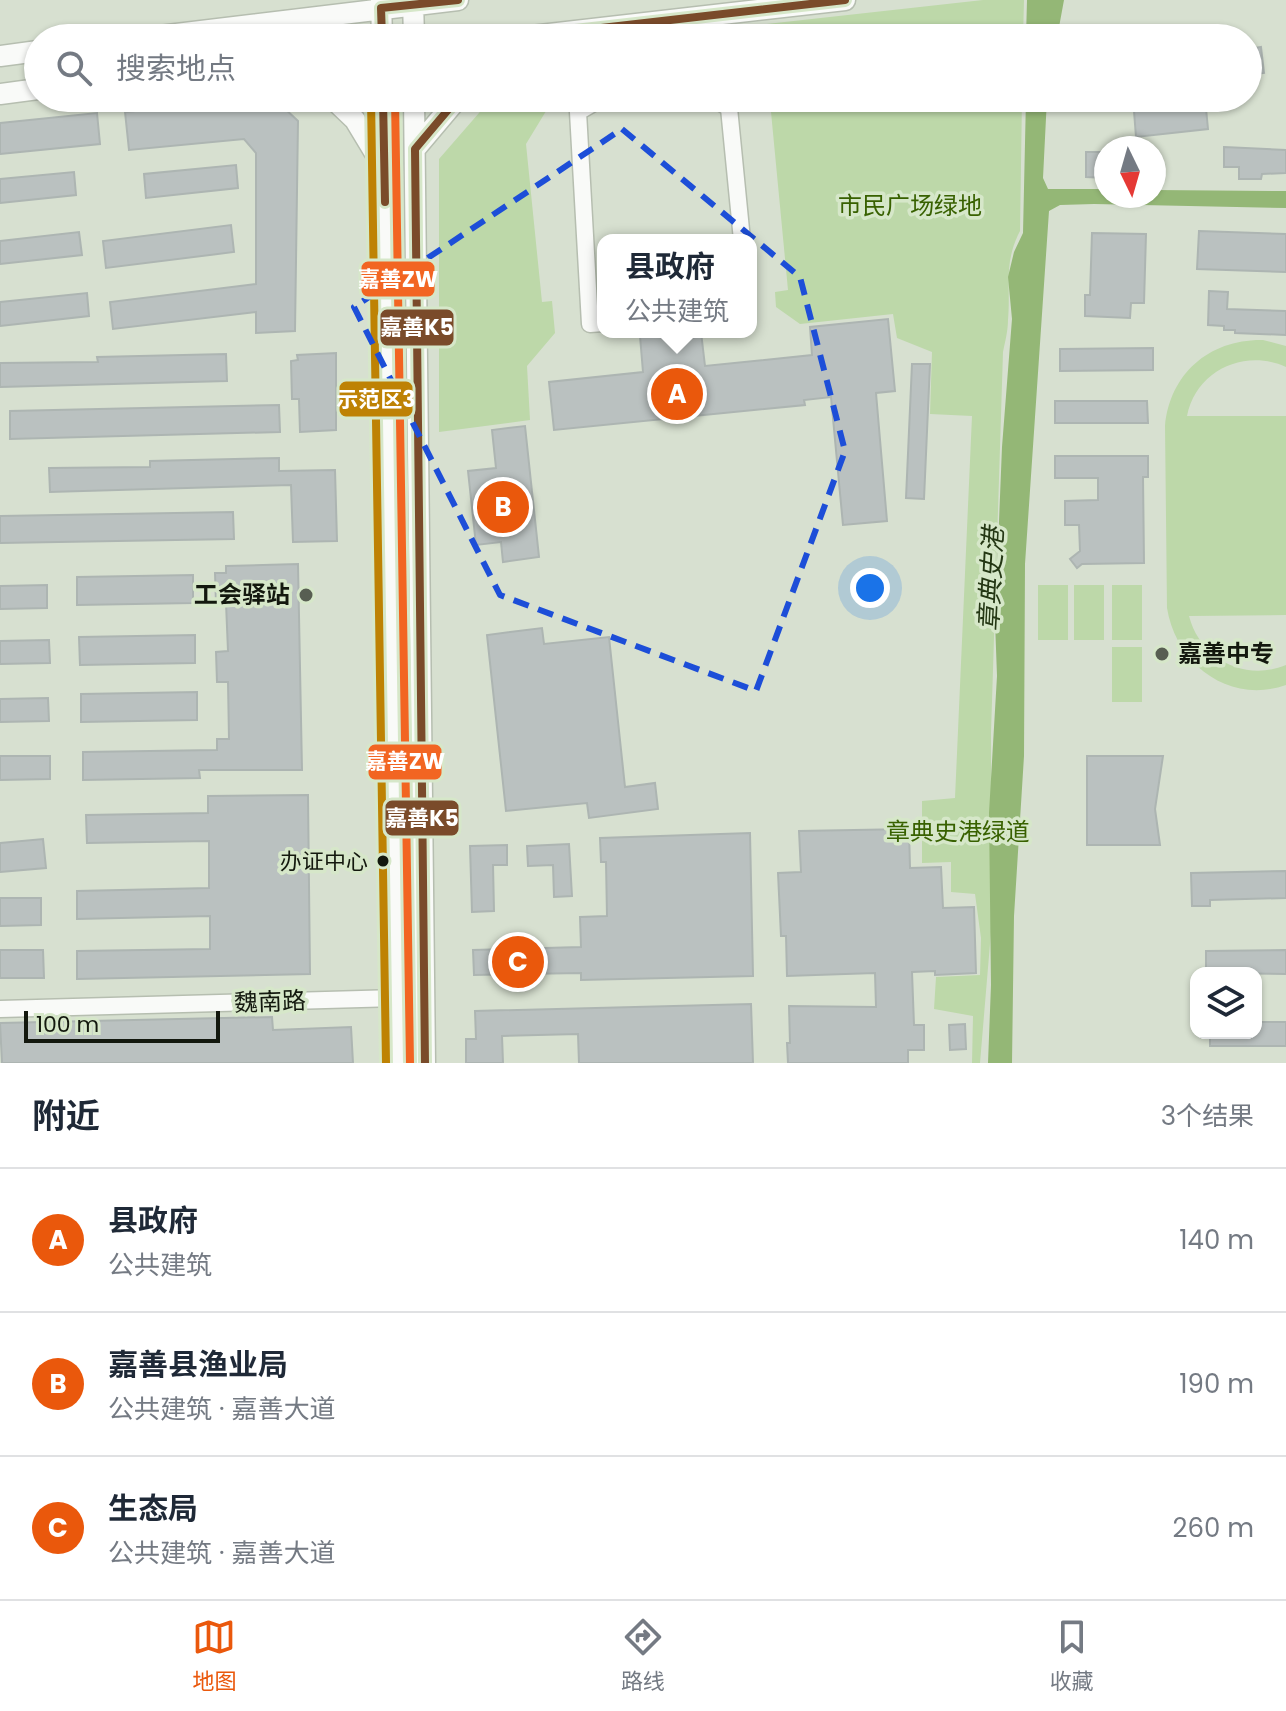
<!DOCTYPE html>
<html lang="zh">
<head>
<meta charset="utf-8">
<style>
	body { margin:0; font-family:Poppins,"Noto Sans SC",sans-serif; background:#f2f2f3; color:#1f2937 }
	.controls { position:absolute; right:24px; bottom:24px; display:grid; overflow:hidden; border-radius:16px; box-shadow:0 2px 6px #0004 }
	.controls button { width:72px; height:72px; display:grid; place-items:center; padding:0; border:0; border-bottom:2px solid #e0e1e3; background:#fff; color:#1f2937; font:40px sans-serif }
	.compass { position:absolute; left:1094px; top:136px; width:72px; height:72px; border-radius:50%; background:#fff; box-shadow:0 2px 6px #0004; rotate:175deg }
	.scale { position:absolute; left:24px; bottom:20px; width:196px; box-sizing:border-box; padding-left:8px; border:4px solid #13180e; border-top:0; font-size:22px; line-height:28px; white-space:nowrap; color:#13180e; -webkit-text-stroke:6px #d6e7c9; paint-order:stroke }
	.you { position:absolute; left:870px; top:588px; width:28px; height:28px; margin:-20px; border:6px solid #fff; border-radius:50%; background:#1a73e8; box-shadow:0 0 0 12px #1a73e833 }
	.badge { display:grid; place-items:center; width:52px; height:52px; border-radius:50%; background:#ea580c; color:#fff; font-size:26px; font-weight:700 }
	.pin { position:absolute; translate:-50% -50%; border:4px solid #fff; box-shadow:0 2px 8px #0006 }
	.popup { position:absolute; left:597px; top:234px; width:160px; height:104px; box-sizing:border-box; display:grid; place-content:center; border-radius:16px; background:#fff; filter:drop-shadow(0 2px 6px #0005); font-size:26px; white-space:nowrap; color:#747a83 }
	.popup b { font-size:30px; color:#1f2937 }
	.popup::after { content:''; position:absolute; left:50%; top:100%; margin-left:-16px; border:16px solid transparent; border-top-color:#fff }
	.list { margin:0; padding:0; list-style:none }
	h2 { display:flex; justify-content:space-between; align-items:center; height:104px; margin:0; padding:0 32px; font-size:34px }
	h2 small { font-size:26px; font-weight:400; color:#747a83 }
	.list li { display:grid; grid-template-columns:52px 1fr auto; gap:24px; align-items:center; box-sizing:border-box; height:144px; padding:0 32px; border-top:2px solid #e0e1e3 }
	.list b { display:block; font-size:30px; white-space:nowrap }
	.list p { margin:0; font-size:26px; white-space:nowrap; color:#747a83 }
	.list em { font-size:26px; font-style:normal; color:#747a83 }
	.icon { flex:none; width:44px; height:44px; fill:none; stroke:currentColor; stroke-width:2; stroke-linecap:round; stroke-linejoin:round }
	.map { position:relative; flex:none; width:1286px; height:1063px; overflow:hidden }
	.search { position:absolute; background:#fff; box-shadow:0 2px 6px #0004; left:24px; right:24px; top:24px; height:88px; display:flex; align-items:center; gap:20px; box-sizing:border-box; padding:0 28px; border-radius:44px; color:#747a83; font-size:30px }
	.sheet { height:536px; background:#fff }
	nav { display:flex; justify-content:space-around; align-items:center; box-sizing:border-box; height:112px; border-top:2px solid #e0e1e3; background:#fff; font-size:22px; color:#747a83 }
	nav a { display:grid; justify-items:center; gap:4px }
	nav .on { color:#ea580c }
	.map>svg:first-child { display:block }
	.green { fill:#bdd8a9 }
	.water { fill:#94b776 }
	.building { fill:#bac1c0; stroke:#adb5b2; stroke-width:2 }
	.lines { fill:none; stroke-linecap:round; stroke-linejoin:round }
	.minor-casing { stroke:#b6beb0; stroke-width:19 }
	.major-casing { stroke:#b6beb0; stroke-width:23 }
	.minor { stroke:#f9faf8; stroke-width:16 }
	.major { stroke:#f9faf8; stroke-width:20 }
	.bus-1-casing { stroke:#d6e7c9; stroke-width:14 }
	.bus-2-casing { stroke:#d6e7c9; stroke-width:14 }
	.bus-3-casing { stroke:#d6e7c9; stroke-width:14 }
	.bus-1 { stroke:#7a4b2a; stroke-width:8 }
	.bus-2 { stroke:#be8204; stroke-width:8 }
	.bus-3 { stroke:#f26522; stroke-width:8 }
	.marked { fill:none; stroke:#1d4ed8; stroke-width:6; stroke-dasharray:16 10; stroke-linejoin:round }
	.poi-dot { fill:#585e52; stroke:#d6e7c9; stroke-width:3 }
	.bus-dot { fill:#13180e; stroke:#d6e7c9; stroke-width:3 }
	.labels { text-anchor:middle; stroke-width:7; stroke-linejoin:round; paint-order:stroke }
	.bus-label { font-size:22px; fill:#13180e; stroke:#d6e7c9; text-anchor:end }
	.park-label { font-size:24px; fill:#386100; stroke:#d6e7c9 }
	.poi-label { font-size:24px; font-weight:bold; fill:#13180e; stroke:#d6e7c9; text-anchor:end }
	.street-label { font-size:24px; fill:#13180e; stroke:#d6e7c9 }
	.water-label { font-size:26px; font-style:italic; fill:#243714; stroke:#d6e7c9 }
	.line-badge { stroke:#d6e7c9; stroke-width:3 }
	.badge-label { font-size:22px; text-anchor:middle; font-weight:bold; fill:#fff }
</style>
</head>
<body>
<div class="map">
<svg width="1286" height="1063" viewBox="0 0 1286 1063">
	<rect width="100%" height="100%" fill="#d7e0d0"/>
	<path class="green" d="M983 0H1024L1023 38H694L693 32Z
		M492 98H554L526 144 542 302 552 301 555 333 527 366 530 420 439 432V159Z
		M755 98H1022L1020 231C1003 264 1011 285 1008 320 1008 331 1005 342 1003 352L991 733V932L980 1063H972L973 1016 934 1009 936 977 980 975 981 938 975 894 951 892V862L922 863V801L955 798 972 416 930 414 932 352 897 338 893 314 800 324 776 307 775 292 788 290 771 112Z
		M1263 340 1286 346V367C1244 348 1196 371 1187 416H1286V615L1189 616C1200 659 1245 682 1286 665V685C1229 705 1176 664 1167 608L1165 426C1170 373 1210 339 1263 340Z
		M1038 585H1068V640H1038Z
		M1074 585H1104V640H1074Z
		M1112 585H1142V640H1112Z
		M1112 647H1142V702H1112Z"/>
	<path class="water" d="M1027 0H1064L1057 38H1026Z
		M1026 98H1047L1043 178 1048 189H1106V196H1154V190L1286 191V208L1094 204 1060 205 1049 211 1025 564 1024 756 1014 916 1012 1063H988L991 985 989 813 997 676 995 621 1002 447 1012 319 1008 277 1014 252 1023 233Z"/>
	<path class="building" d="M1261 47 1264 73 1248 75V49Z
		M268 98 281 105 298 121 295 331 256 333V312L113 329 110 302 256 284V153L244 139 129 150 125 112Z
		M1133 98H1205L1208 129 1136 137Z
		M97 113 100 144 0 154V123Z
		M1224 147 1286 150V173L1262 174 1261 179H1239V167H1224Z
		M1086 152H1106V178L1086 177Z
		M236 165 238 188 146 198 144 174Z
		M74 172 76 195 0 203V179Z
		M231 225 234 252 106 268 103 241Z
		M1199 231 1286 234V272L1197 269Z
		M79 232 82 255 0 264V241Z
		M1092 233 1146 234 1144 303H1131L1130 318 1085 316V295H1090Z
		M1209 291 1228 292 1227 309 1286 311V335L1235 333V330H1224V326L1208 325Z
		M87 293 89 316 0 326V302Z
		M888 319 895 391 876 393 887 521 843 525 831 397 804 400 805 405 554 430 549 382 643 372 640 336 701 332 705 366 812 355 810 327Z
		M1153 348V370L1060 371V349Z
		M336 353V430L300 432 299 399H292L291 361 298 360 297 355Z
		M226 354 227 381 0 387V363L98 362 97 357Z
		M912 364H930L924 499 906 498Z
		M1055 401H1147L1148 423H1055Z
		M279 405 280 432 10 439V411Z
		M525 426 539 557 503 562 501 542 476 545 468 471 496 468 492 430Z
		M1055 456H1148V477H1143L1144 563 1082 564 1077 568 1070 559 1080 551 1079 525H1065V501L1098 500V478H1055Z
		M279 458V471L335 470 337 541 293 542 291 485 50 492 49 468 150 467V461Z
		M233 512 234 539 0 543V516Z
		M298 564 302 770H199L200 778 83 780V752L217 750V739H229L228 682H217L216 652 228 651 226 603H216L215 573H226V566Z
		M193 575V603L77 605V577Z
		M47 585V608L0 609V586Z
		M542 628 544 644 609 637 625 787 655 783 658 809 589 818 587 803 506 811 487 635Z
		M195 635V663L80 665 79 637Z
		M49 640 50 663 0 664V641Z
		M197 692V720L81 722V694Z
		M48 698 49 721 0 722V699Z
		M0 756H50V779L0 780Z
		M1087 756H1163L1155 809 1160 845H1087Z
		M308 795 310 974 77 979V951L210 949V916L77 919V891L209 888V841L87 843 86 815 208 813V796Z
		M909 829 910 868 941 867 943 908 974 907 976 973 935 975V971L912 972 914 1025H924V1050H908V1063H788L787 1043H790L789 1006 876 1007 875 973 787 976 786 936H781L778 873 801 872 799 831Z
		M750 833 753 976 581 980V973L474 975 473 950 581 947 580 917 607 916 606 862H601L600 838Z
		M43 839 46 868 0 872V843Z
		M569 844 572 896 554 897 553 865 528 866 527 846Z
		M507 845V865H493L494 911 472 912 470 846Z
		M1286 871V898L1210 900V906H1192L1191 873Z
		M0 898H41V925L0 926Z
		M0 950H43L44 978H0Z
		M1286 950V974L1206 973V951Z
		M751 1004 753 1063H579L578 1034 502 1036 503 1063H466V1039H476L475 1011Z
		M272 1017 273 1030 351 1027 353 1063H2L0 1023Z
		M1256 1022H1286V1046H1210V1033H1256Z
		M965 1024 966 1049 950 1050 949 1025Z"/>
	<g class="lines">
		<g class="minor-casing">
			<path id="minor" d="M602 98 578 112 590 324 603 323
				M713 98 729 108 742 240
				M0 1009 397 998"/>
		</g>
		<g class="major-casing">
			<path id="major" d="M381 0 382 38
				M413 0 414 38
				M143 38 458 0
				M514 38 845 0
				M0 56 38 51
				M0 94 38 89
				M332 98 355 120 384 168
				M383 98 398 1063
				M414 98 425 1063
				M415 149 458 98"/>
		</g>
		<use href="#minor" class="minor"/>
		<use href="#major" class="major"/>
		<g class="bus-1-casing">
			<path id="bus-1" d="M382 38 381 8 458 0
				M514 38 845 0
				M383 98 385 202
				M425 1063 415 149 458 98"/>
		</g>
		<g class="bus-2-casing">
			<path id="bus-2" d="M371 98 386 1063"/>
		</g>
		<g class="bus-3-casing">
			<path id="bus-3" d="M395 98 410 1063"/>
		</g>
		<use href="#bus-1" class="bus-1"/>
		<use href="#bus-2" class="bus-2"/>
		<use href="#bus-3" class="bus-3"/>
	</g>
	<path class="marked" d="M622 129 800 277 845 451 756 691 500 595 354 307Z"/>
	<g class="poi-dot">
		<circle cx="306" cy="595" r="8"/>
		<circle cx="1162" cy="654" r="8"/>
	</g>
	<circle class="bus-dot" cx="383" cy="861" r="7"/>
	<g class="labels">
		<g class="bus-label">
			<text x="368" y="869">办证中心</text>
		</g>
		<g class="park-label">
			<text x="910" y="214">市民广场绿地</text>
			<text x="958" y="840">章典史港绿道</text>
		</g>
		<g class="poi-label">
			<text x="290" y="603">工会驿站</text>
			<text x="1178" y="662" text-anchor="start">嘉善中专</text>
		</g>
		<g class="street-label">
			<text transform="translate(270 1002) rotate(-2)" y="8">魏南路</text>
		</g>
		<g class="water-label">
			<text transform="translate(991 579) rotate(-87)" y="9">章典史港</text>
		</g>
	</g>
	<g class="line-badge">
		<rect x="360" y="260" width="76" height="38" rx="8" fill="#f26522"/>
		<rect x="379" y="308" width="76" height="39" rx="8" fill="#7a4b2a"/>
		<rect x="338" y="380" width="76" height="38" rx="8" fill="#be8204"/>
		<rect x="367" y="743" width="76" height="38" rx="8" fill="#f26522"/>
		<rect x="384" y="799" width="76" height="38" rx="8" fill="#7a4b2a"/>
	</g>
	<g class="badge-label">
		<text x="398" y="287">嘉善ZW</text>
		<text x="417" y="335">嘉善K5</text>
		<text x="376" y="407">示范区3</text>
		<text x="405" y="769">嘉善ZW</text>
		<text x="422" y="826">嘉善K5</text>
	</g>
</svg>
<div class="controls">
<button><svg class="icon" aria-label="layers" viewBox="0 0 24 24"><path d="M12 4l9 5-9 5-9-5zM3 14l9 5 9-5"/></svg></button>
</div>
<svg class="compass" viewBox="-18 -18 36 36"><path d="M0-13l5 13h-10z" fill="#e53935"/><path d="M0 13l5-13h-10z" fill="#747a83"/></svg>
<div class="scale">100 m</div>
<div class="you"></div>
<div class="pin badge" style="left:677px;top:394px">A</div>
<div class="popup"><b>县政府</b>公共建筑</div>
<div class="pin badge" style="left:503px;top:507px">B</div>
<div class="pin badge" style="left:518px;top:962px">C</div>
<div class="search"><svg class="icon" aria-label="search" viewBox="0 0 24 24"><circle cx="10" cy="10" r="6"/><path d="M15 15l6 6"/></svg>搜索地点</div>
</div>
<section class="sheet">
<h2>附近<small>3个结果</small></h2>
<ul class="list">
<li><span class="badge">A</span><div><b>县政府</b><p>公共建筑</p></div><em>140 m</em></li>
<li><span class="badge">B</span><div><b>嘉善县渔业局</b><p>公共建筑 · 嘉善大道</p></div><em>190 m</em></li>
<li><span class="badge">C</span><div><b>生态局</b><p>公共建筑 · 嘉善大道</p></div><em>260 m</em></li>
</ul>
</section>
<nav>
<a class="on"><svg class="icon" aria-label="map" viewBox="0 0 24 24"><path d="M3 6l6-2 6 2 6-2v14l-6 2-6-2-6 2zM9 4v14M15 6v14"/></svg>地图</a>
<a><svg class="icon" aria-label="directions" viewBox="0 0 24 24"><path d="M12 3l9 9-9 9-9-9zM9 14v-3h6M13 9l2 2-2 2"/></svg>路线</a>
<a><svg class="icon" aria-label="saved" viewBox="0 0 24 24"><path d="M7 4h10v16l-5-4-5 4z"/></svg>收藏</a>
</nav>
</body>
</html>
